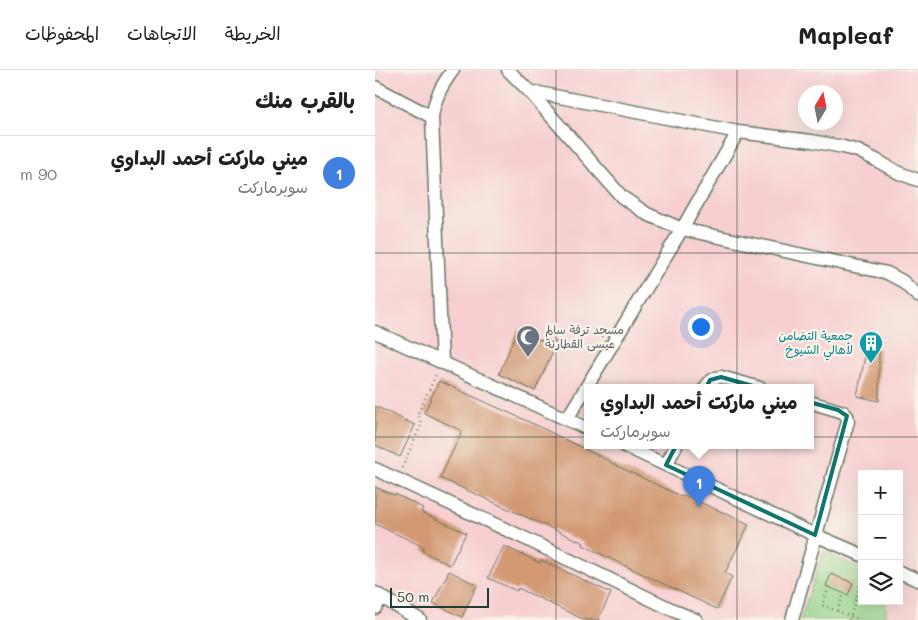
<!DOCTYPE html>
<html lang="ar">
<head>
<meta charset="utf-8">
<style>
	body { margin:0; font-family:Mali,"Playpen Sans Arabic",sans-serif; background:#f2f2f2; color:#202124; direction:rtl }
	.controls { position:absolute; right:15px; bottom:15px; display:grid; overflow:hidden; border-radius:0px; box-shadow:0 5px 20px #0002 }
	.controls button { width:45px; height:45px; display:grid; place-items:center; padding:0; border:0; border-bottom:1px solid #e0e0e0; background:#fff; color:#202124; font:25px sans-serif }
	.compass { position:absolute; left:423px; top:15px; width:45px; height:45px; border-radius:50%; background:#fff; box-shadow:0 5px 20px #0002; rotate:10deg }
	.scale { position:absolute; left:15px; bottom:12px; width:99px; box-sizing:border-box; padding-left:5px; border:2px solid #1f3d34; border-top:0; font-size:14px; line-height:18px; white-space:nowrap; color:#1f3d34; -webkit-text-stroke:4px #f7f3e8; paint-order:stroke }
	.you { position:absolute; left:325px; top:256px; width:18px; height:18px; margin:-12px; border:4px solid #fff; border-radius:50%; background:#1a73e8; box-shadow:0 0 0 8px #1a73e833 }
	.badge { display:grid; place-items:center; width:32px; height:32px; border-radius:50%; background:#7c3aed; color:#fff; font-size:16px; font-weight:700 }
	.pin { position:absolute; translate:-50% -41px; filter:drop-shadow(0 1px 2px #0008) }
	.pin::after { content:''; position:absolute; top:26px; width:18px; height:15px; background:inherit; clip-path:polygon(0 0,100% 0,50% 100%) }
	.popup { position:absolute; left:209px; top:314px; width:230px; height:65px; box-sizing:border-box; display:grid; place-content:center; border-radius:0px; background:#fff; filter:drop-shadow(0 1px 4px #0005); font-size:16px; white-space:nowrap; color:#757577 }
	.popup b { font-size:19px; color:#202124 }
	.popup::after { content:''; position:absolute; left:50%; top:100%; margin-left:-10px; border:10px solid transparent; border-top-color:#fff }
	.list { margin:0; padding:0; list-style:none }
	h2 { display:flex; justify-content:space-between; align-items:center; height:65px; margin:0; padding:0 20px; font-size:21px }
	h2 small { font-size:16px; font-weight:400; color:#757577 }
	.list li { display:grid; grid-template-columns:32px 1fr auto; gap:15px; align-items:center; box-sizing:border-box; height:75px; padding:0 20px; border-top:1px solid #e0e0e0 }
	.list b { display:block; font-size:19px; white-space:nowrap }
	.list p { margin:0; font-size:16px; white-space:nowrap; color:#757577 }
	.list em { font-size:16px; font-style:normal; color:#757577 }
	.icon { flex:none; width:28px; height:28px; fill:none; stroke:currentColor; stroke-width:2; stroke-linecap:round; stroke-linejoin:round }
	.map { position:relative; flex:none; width:543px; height:550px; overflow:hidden; direction:ltr }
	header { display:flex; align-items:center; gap:30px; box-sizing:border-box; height:70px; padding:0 25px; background:#fff; border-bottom:1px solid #e0e0e0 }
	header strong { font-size:24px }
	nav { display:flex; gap:28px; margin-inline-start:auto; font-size:18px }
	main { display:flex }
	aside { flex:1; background:#fff }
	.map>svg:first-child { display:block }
	.built { fill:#f7cfd0; fill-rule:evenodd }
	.green { fill:#96d48a; stroke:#5a885f }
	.building { fill:#d29973 }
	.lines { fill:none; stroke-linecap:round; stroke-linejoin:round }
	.street-casing { stroke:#677664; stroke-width:15 }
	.path { stroke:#677664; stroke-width:2.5; stroke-dasharray:1 4; stroke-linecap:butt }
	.street { stroke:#fff; stroke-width:12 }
	.marked { fill:none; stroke:#0f766e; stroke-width:4; stroke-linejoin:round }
	.grid { fill:none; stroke:#1f3d34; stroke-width:1; stroke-opacity:0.55 }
	.labels { text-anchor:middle; stroke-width:4.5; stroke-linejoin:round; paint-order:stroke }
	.worship-label { font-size:12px; fill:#5b616d; stroke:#f7f3e8; text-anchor:start }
	.culture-label { font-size:12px; fill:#0d838f; stroke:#f7f3e8; text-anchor:end }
</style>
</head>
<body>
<header>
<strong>Mapleaf</strong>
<nav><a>الخريطة</a><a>الاتجاهات</a><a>المحفوظات</a></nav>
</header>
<main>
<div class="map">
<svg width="543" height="550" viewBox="0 0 543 550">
	<rect width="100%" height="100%" fill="#f7f3e8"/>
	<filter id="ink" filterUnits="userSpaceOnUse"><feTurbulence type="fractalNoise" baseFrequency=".02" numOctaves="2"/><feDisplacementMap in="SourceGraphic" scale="10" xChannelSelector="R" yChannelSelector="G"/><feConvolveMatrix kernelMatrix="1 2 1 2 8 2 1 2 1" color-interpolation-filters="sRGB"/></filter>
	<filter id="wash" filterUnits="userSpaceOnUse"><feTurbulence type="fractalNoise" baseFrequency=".0096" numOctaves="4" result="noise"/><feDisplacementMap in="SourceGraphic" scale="20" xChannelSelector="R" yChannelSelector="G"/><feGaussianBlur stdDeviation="1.12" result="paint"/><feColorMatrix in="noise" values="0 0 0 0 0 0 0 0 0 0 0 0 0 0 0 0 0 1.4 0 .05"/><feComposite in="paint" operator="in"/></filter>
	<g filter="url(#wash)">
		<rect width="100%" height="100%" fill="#ecdfbd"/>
		<path class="built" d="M0 0H543V550H0ZM430 22H460V52H430ZM213 318H435V376H213ZM487 404H524V531H487Z"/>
		<path class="green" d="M449 482 487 499V531H511V550H425Z"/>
		<g id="blocks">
			<path class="building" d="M143 259 165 270 182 272 160 321 124 304Z
				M492 276 504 279V331L482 326Z
				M64 311 163 356 236 392V393L276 412 308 427 309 425 374 454 350 503 357 507 342 539 242 492 208 475 209 473 65 408 87 361 49 343Z
				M0 336 40 355 25 387 0 375Z
				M0 417 19 425 20 424 48 438 46 442 91 463 75 495 47 481 49 477 0 454Z
				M129 476 165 493 166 490 236 523 223 550H210L143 518 142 521 113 508Z
				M74 501 102 515 87 547 58 533Z
				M456 504 478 513 473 525 451 516Z"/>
		</g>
	</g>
	<g filter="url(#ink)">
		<use href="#blocks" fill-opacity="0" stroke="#677664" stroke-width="1"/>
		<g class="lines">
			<g class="street-casing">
				<path id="street" d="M133 0 154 21 247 127 272 144 307 159 512 203 527 211 543 226
					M0 17 57 47
					M154 21 363 62 437 71 468 77 483 81 501 90 524 103 543 110
					M0 262 213 359
					M67 293 57 47C60 28 66 16 78 0
					M330 318C334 311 338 308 346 307L385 318
					M192 349 307 159 363 62
					M250 376 440 465 487 485
					M291 395 301 376
					M0 399 145 466 302 542 321 550
					M524 502 543 510
					M0 523 45 550
					M0 538 7 527
					M417 550 473 351 472 346 468 342 435 332"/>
			</g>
			<path class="path" d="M27 398 46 355 43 343 62 303
				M454 517 447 535 485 550
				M462 541 469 523
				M474 550 487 509"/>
			<use href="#street" class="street"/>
		</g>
	</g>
	<path class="marked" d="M346 307 463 340 472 346 440 465 291 395 335 310Z"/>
	<path class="grid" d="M181 0V550M362 0V550M0 183H543M0 367H543"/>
	<defs>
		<g id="mosque-pin" transform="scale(1.25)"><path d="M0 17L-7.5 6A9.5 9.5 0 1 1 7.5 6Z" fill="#6b7280" stroke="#f7f3e8"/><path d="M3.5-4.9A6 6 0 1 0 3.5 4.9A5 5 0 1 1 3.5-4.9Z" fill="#fff"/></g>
		<g id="building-pin" transform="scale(1.25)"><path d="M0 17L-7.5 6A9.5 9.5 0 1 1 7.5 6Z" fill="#0f9aa8" stroke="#f7f3e8"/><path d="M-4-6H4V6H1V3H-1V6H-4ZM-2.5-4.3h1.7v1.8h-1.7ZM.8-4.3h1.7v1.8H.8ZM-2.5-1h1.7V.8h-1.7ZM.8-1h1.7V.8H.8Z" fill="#fff"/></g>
	</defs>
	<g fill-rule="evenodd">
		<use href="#mosque-pin" x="153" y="267"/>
		<use href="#building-pin" x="496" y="273"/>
	</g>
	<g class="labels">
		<g class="worship-label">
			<text x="170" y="264">مسجد ترفة سالم<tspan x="170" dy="14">عيسى القطارنة</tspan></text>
		</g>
		<g class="culture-label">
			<text x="478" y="270">جمعية التضامن<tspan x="478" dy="14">لأهالي الشيوخ</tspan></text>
		</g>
	</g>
</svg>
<div class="controls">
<button>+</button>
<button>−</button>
<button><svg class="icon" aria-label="layers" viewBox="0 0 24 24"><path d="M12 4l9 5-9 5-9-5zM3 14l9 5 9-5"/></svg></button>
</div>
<svg class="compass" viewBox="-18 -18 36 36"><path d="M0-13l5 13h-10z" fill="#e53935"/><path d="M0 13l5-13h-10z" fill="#757577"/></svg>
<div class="scale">50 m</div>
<div class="you"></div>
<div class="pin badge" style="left:324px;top:437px;background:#3f7fe0">1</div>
<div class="popup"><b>ميني ماركت أحمد البداوي</b>سوبرماركت</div>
</div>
<aside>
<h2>بالقرب منك<small></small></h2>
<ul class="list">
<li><span class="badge" style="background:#3f7fe0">1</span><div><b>ميني ماركت أحمد البداوي</b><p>سوبرماركت</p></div><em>90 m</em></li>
</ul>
</aside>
</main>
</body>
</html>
